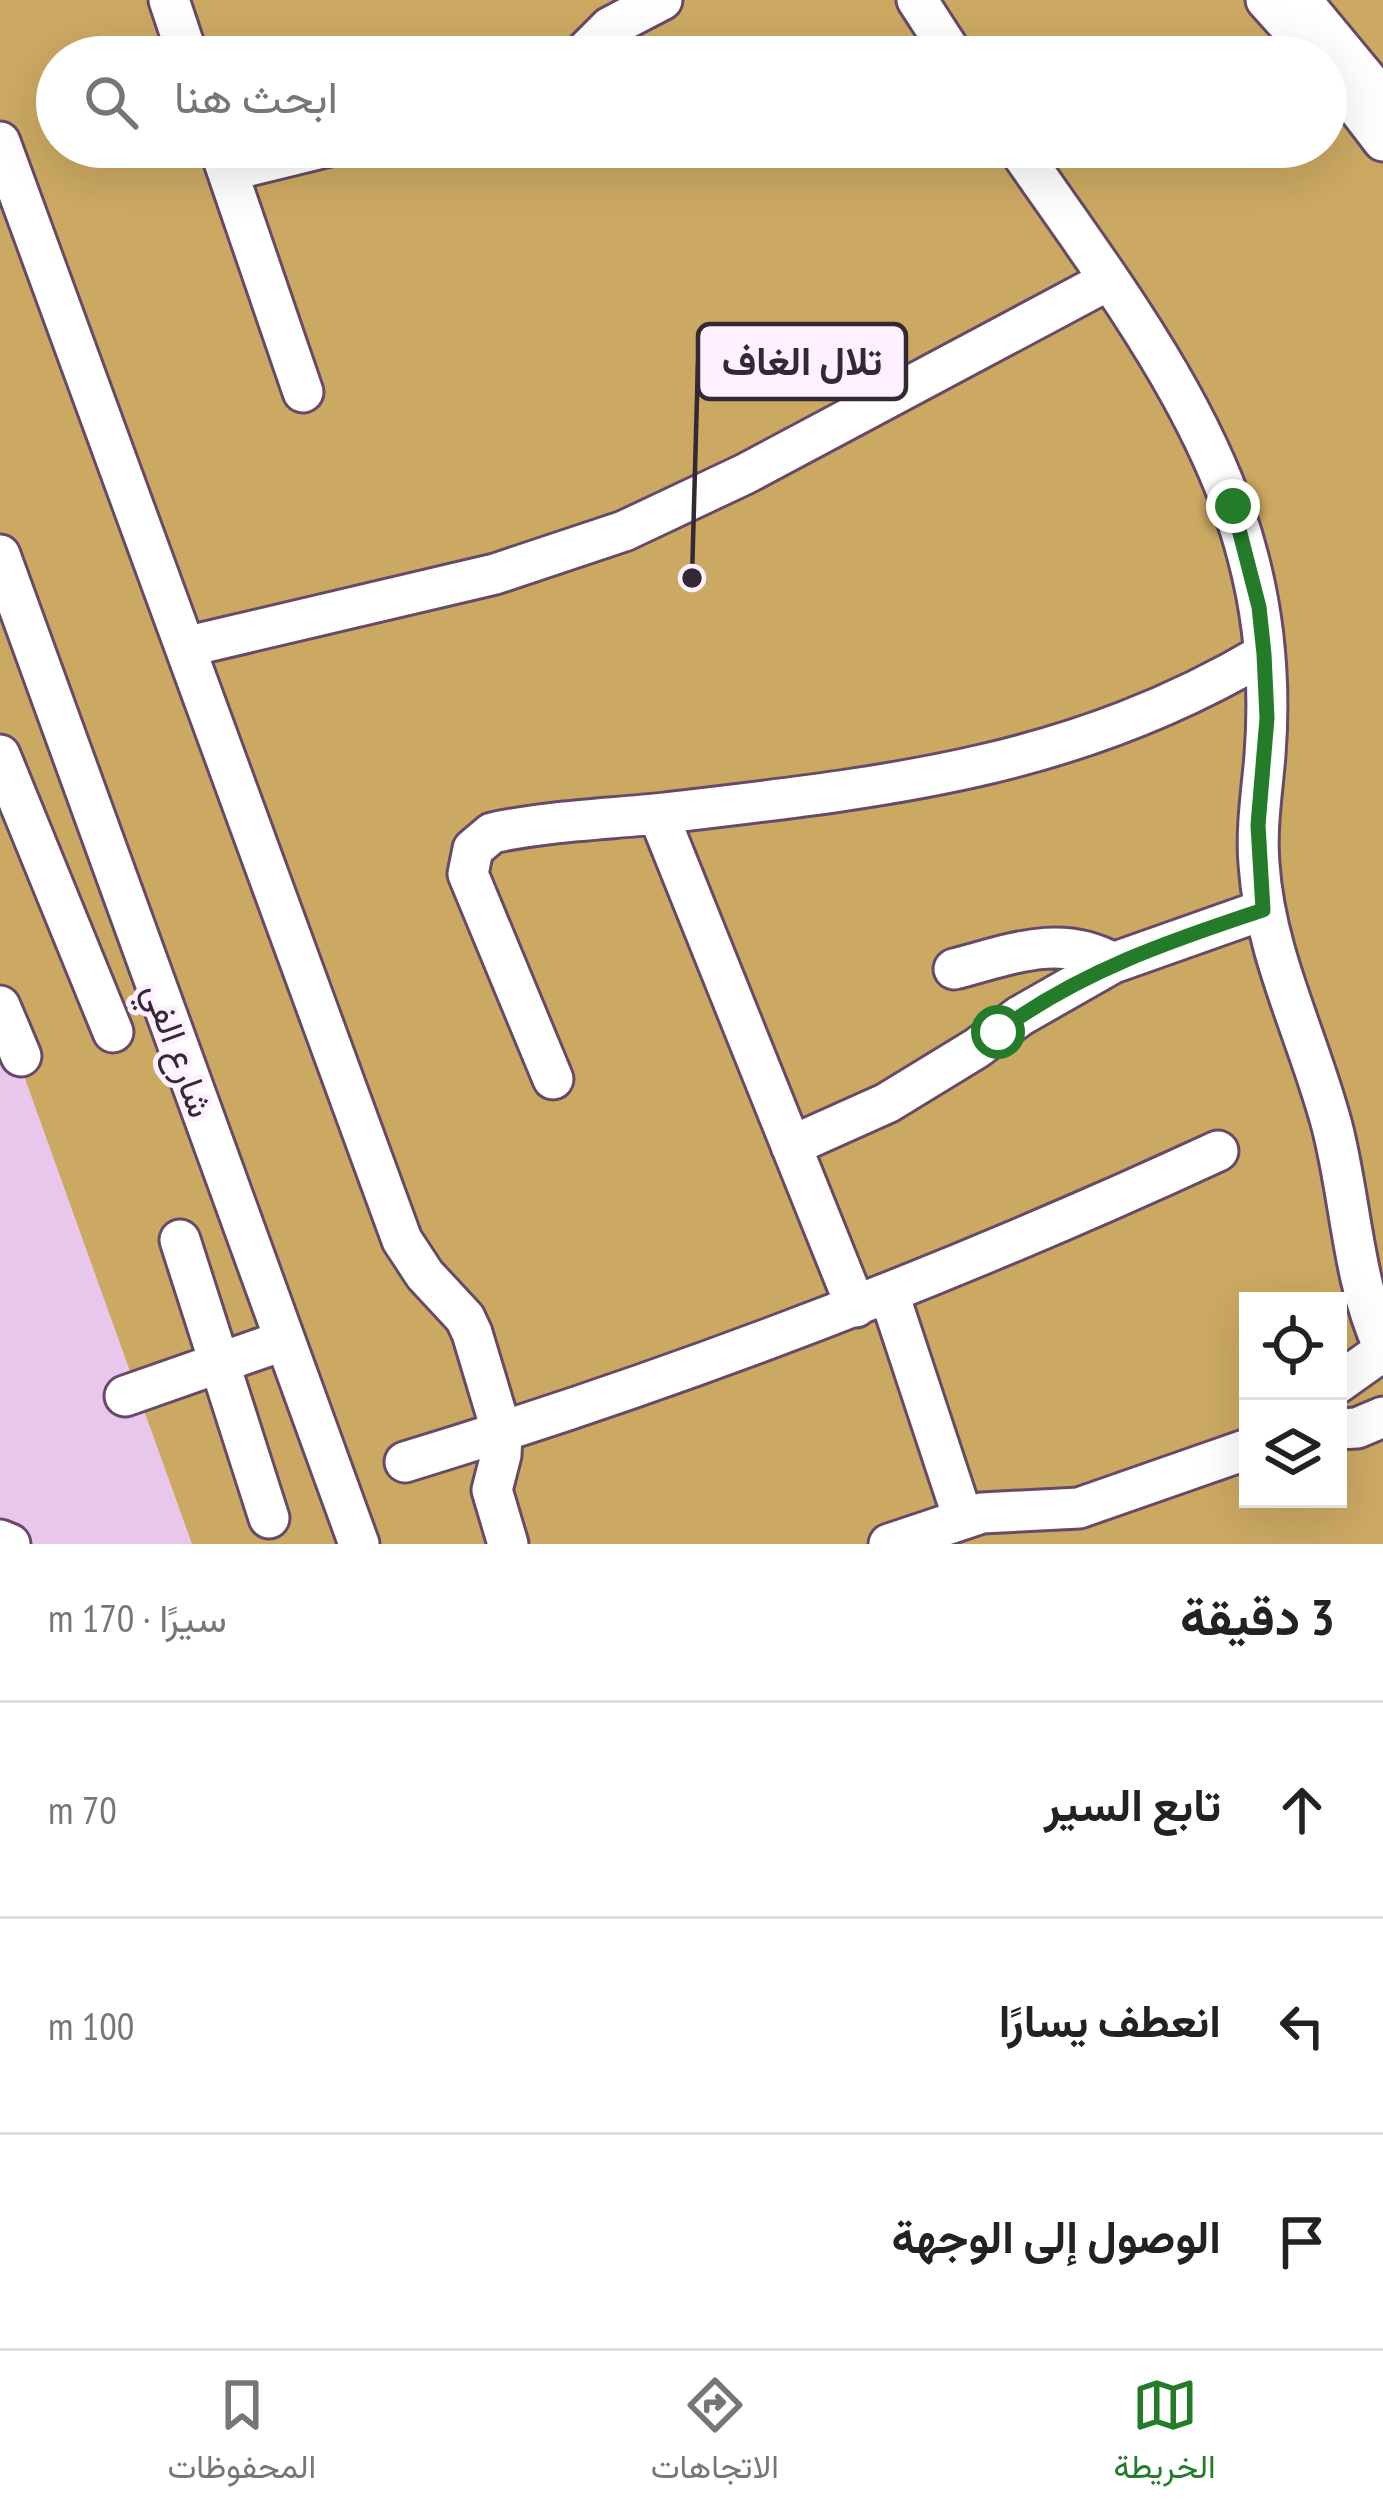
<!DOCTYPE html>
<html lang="ar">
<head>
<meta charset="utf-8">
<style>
	body { margin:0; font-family:"PT Sans Narrow",Vazirmatn,sans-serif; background:#f2f2f2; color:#222; direction:rtl }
	.controls { position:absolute; right:36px; bottom:36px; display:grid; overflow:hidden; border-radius:0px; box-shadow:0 12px 48px #0002 }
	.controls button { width:108px; height:108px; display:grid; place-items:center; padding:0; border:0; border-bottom:3px solid #e0e0e0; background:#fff; color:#222; font:60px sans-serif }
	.stop { position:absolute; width:36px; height:36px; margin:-27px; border:9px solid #247c2a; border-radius:50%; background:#fff }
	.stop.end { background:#247c2a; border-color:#fff; box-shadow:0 3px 12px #0008 }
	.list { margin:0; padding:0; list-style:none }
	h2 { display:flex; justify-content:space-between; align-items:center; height:156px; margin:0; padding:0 48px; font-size:51px }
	h2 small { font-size:39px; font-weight:400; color:#767676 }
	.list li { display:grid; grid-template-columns:78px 1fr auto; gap:36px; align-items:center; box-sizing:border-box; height:216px; padding:0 48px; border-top:3px solid #e0e0e0 }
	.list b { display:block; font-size:45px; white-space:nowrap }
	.list em { font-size:39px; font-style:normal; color:#767676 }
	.icon { flex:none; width:66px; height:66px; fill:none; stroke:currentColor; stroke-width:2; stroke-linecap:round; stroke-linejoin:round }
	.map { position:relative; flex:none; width:1383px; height:1544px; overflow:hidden; direction:ltr }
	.search { position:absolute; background:#fff; box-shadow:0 12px 48px #0002; left:36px; right:36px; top:36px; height:132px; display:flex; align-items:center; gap:30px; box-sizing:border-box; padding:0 42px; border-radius:66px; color:#767676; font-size:45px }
	.sheet { height:804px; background:#fff }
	nav { display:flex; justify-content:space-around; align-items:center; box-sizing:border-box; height:168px; border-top:3px solid #e0e0e0; background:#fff; font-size:33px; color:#767676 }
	nav a { display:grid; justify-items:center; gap:6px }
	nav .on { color:#247c2a }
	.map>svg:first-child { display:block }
	.green { fill:#cca963; fill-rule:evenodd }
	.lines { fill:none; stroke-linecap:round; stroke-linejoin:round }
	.minor-casing { stroke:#674a69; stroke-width:45 }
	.minor { stroke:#fff; stroke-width:39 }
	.route { stroke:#247c2a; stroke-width:15 }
	.labels { text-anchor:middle; stroke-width:10; stroke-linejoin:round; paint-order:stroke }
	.street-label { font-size:36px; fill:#352835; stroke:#fef0ff }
	.leader { fill:none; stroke:#352835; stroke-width:4.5 }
	.callout-dot { fill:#352835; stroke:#fef0ff; stroke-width:4.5 }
	.callout { fill:#fef0ff; stroke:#352835; stroke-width:4.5 }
	.callout-label { font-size:39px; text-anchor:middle; font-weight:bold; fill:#352835 }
</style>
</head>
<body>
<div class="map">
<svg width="1383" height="1544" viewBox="0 0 1383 1544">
	<rect width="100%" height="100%" fill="#e9c7ec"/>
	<path class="green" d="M0 0H1383V1544H192L0 1009ZM57 57H1326V147H57ZM1248 1301H1338V1499H1248Z"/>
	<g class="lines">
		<g class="minor-casing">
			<path id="minor" d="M169 0 188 57
				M917 0 954 57
				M1266 0 1311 50
				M1301 0 1383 99
				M580 57 610 27 662 0
				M1337 81 1383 141
				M0 142 402 1240 425 1275 465 1318 472 1333 502 1433 501 1455 492 1490 508 1544
				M219 147 303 392
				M1017 147C1103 272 1210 408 1248 557 1265 621 1270 689 1265 755 1262 792 1256 827 1259 864 1265 956 1309 1038 1332 1126 1351 1199 1352 1278 1383 1346
				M228 171 326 147
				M0 555 359 1544
				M185 647 495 574 624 531 745 474 1109 280
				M0 755 113 1032
				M658 814 856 1307
				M954 969C1009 955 1060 933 1113 963
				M0 1006 21 1056
				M553 1079 468 874 473 849 492 833C545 821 610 819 665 813 884 787 1070 769 1264 654
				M791 1146 887 1103 977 1048 1020 1016 1113 963 1263 910
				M180 1240 269 1518
				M889 1294 963 1518
				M1338 1383 1383 1351
				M125 1396 285 1340
				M1338 1429 1357 1428 1383 1417
				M405 1462C684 1377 954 1273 1218 1151
				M0 1540 10 1544
				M889 1544 982 1513 1079 1508 1248 1449"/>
		</g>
		<use href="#minor" class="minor"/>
	</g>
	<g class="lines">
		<path class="route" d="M998 1032C1079 972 1169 941 1263 910L1258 825 1267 718 1264 654 1259 607 1233 506"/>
	</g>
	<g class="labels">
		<g class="street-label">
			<text transform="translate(179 1050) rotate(70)" y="13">شارع الفي</text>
		</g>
	</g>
	<path class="leader" d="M692 578L698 361"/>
	<circle class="callout-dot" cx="692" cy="578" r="12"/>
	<rect class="callout" x="698" y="324" width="208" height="75" rx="12"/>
	<g class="callout-label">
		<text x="802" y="375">تلال الغاف</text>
	</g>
</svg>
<div class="controls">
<button><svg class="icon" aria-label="locate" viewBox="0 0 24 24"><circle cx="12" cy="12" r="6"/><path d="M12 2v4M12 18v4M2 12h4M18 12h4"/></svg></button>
<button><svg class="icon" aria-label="layers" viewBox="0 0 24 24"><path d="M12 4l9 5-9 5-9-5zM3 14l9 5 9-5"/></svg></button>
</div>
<div class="stop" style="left:998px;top:1032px"></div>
<div class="stop end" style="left:1233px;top:506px"></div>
<div class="search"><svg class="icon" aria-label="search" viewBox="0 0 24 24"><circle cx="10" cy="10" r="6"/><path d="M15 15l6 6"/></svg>ابحث هنا</div>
</div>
<section class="sheet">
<h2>3 دقيقة<small>سيرًا · 170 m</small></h2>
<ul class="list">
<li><svg class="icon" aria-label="ahead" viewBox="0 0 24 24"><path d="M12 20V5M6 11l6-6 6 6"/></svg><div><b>تابع السير</b></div><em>70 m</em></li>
<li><svg class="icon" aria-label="left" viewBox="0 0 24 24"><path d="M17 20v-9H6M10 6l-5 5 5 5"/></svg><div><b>انعطف يسارًا</b></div><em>100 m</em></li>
<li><svg class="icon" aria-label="arrive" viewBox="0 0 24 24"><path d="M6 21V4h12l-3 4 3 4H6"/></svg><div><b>الوصول إلى الوجهة</b></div></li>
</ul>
</section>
<nav>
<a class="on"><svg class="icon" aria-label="map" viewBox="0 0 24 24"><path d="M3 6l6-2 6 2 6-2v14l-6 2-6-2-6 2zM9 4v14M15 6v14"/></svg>الخريطة</a>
<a><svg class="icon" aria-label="directions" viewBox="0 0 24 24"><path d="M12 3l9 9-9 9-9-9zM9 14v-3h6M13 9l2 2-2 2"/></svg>الاتجاهات</a>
<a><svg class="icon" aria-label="saved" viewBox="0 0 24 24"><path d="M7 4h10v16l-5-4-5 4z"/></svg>المحفوظات</a>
</nav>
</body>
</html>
